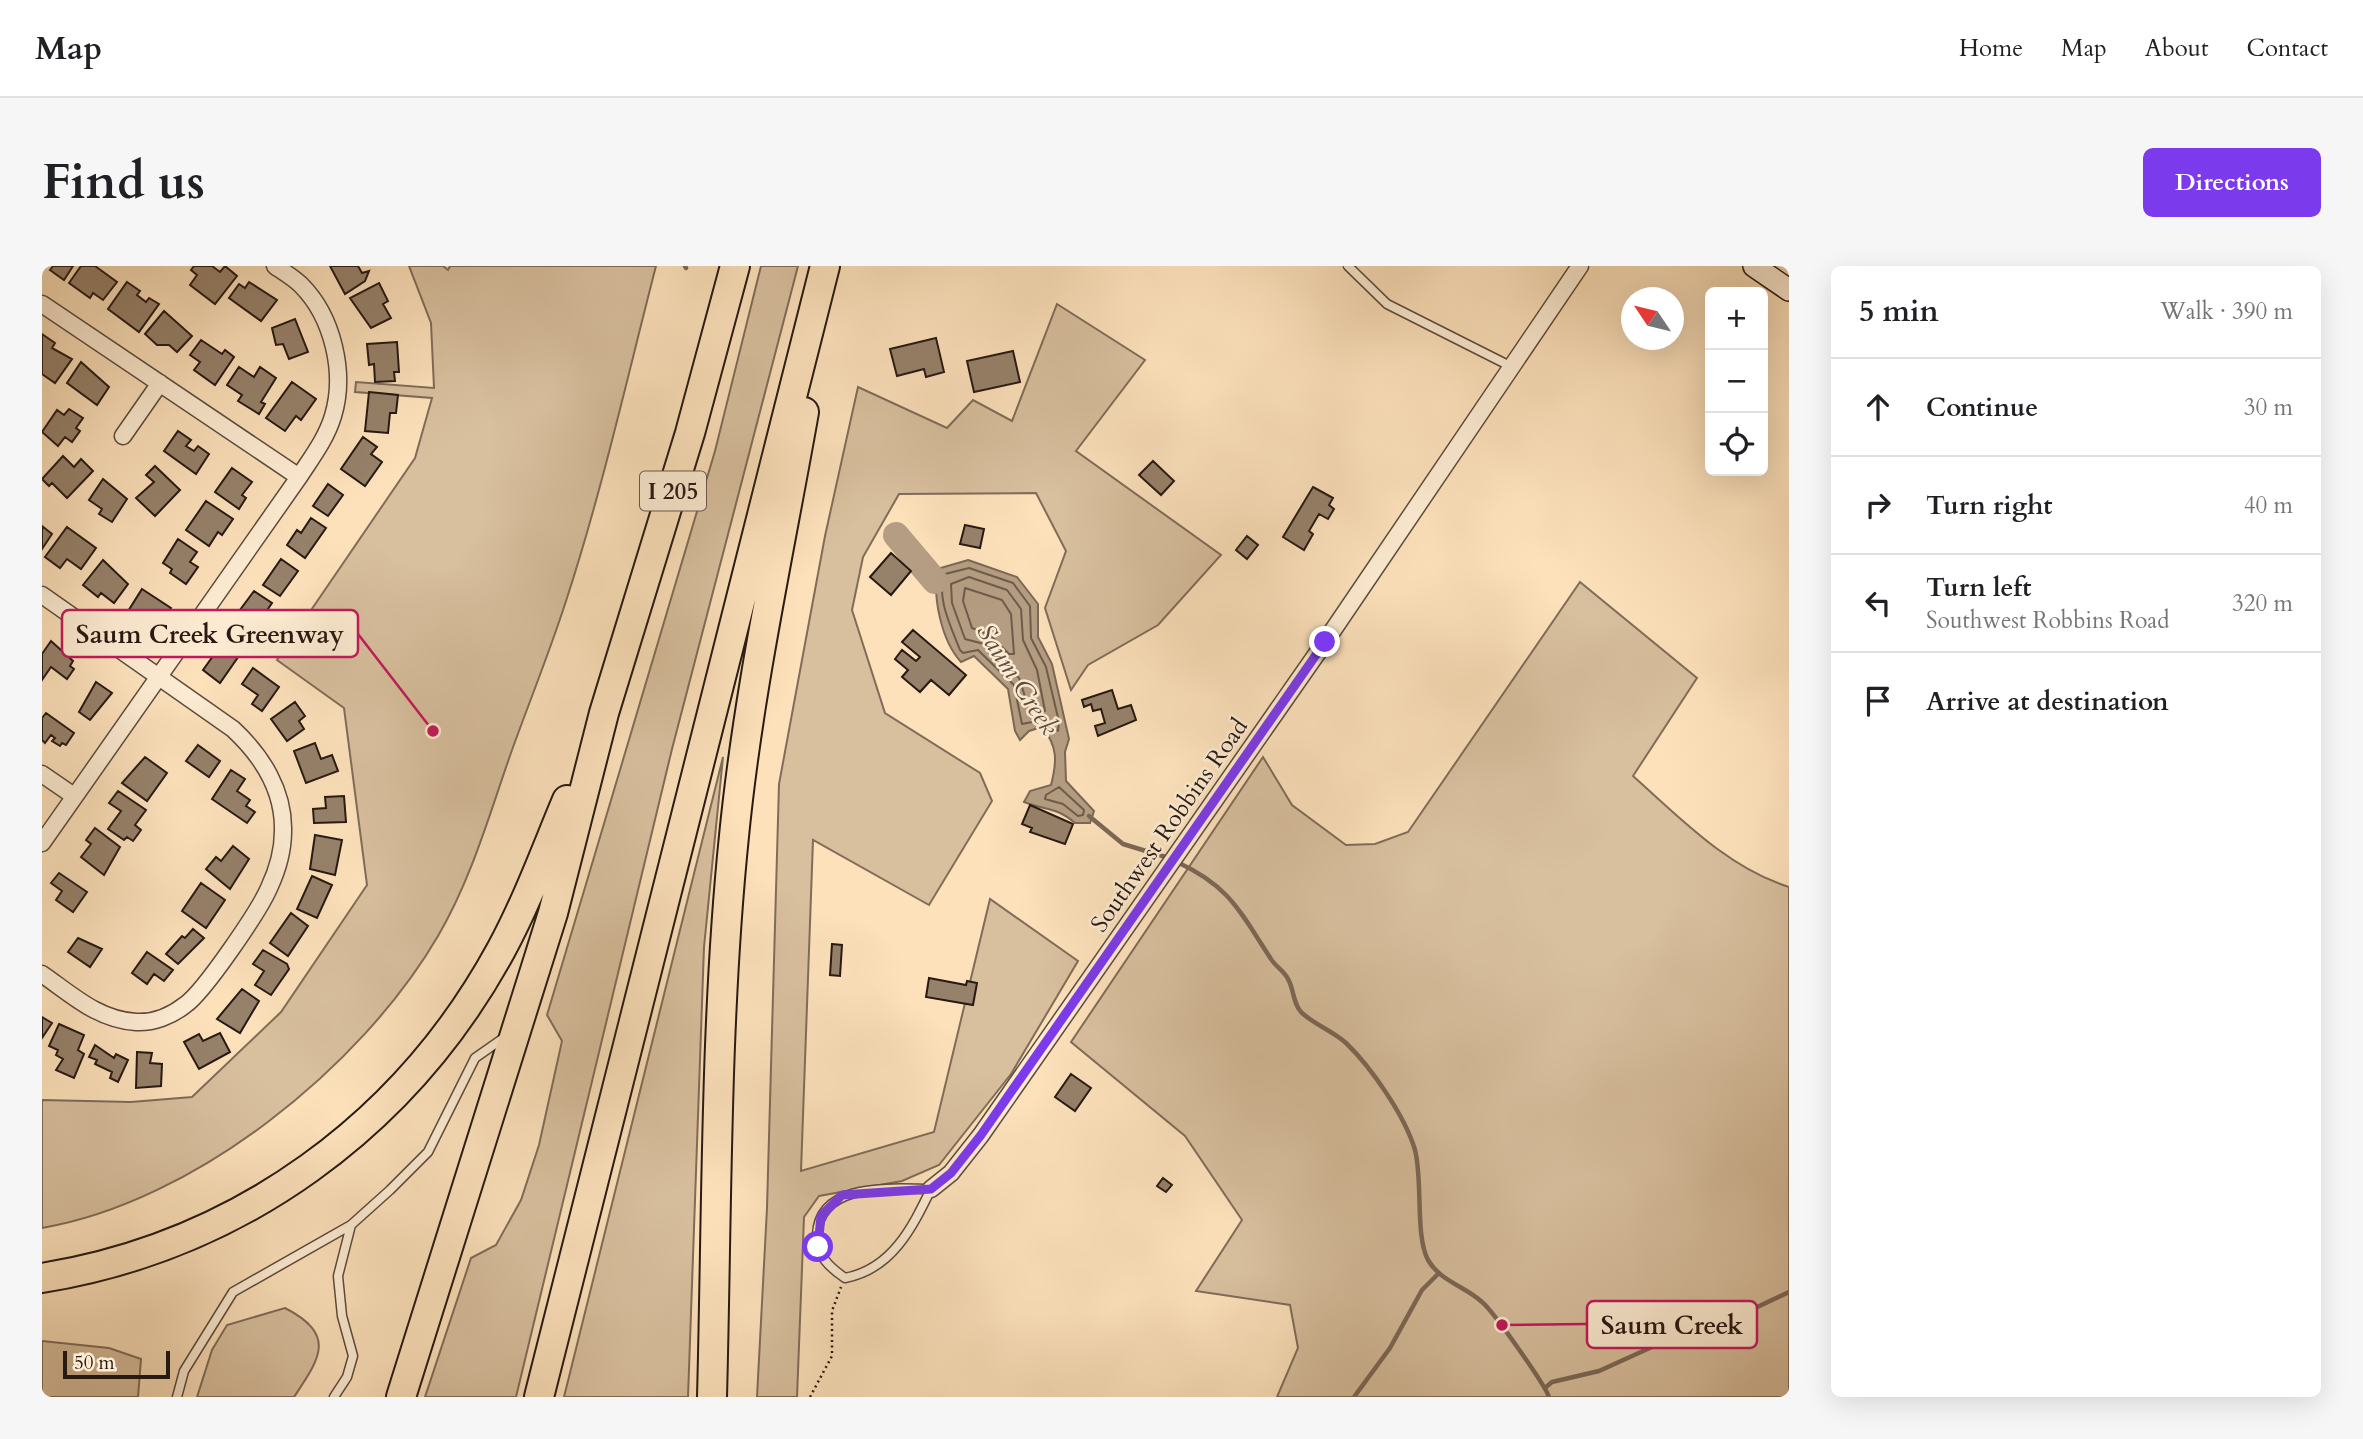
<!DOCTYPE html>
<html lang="en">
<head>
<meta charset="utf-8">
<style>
	body { margin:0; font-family:Cardo,serif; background:#f6f6f6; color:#202124 }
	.controls { position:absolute; right:21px; top:21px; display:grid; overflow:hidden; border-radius:10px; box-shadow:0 7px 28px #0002 }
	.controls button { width:63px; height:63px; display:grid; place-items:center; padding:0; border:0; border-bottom:2px solid #e0e0e0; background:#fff; color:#202124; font:35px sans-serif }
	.compass { position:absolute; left:1579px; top:21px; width:63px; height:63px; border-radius:50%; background:#fff; box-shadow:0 7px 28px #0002; rotate:305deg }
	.scale { position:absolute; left:21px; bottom:18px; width:107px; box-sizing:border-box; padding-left:7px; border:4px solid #281913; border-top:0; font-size:19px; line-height:24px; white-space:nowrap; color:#281913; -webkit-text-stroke:5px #fdecd3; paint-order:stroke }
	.stop { position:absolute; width:21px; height:21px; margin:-16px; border:5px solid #7c3aed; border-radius:50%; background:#fff }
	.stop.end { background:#7c3aed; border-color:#fff; box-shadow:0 2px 7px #0008 }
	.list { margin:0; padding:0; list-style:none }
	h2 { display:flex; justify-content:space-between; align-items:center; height:91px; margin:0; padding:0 28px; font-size:30px }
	h2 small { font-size:23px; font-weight:400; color:#757577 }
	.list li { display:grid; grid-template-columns:46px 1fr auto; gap:21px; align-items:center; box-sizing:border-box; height:98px; padding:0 28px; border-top:2px solid #e0e0e0 }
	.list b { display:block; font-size:26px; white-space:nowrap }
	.list p { margin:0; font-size:23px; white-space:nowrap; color:#757577 }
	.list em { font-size:23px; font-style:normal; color:#757577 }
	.icon { flex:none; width:38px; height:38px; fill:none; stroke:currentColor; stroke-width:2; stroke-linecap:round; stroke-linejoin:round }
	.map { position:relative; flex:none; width:1747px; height:1131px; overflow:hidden; border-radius:10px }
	header { display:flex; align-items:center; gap:42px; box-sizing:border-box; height:98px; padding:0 35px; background:#fff; border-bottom:2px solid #e0e0e0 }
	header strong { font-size:33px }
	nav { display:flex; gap:38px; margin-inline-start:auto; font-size:24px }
	.intro { display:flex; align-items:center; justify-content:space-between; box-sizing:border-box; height:168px; padding:0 42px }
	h1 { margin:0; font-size:49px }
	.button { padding:18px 32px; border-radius:10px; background:#7c3aed; color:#fff; font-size:24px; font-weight:700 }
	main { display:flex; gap:42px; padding:0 42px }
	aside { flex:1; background:#fff; border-radius:10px; box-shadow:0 7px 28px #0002 }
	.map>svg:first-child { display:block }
	.green { fill:#d8bf9e; stroke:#806c58; stroke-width:2 }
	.water { fill:#b49d82; stroke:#7c6856; stroke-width:2 }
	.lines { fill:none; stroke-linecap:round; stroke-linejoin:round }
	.shore { stroke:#6e5b4a; stroke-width:2 }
	.stream { stroke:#7c6856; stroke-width:4.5 }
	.river { stroke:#b49d82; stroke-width:26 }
	.building { fill:#96816a; stroke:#281913; stroke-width:2 }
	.lane-casing { stroke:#5d4b3d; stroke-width:11 }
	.street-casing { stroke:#5d4b3d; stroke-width:19 }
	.secondary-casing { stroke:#281913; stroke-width:24 }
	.highway-casing { stroke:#281913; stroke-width:32 }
	.path { stroke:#281913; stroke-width:2.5; stroke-dasharray:2 3.5; stroke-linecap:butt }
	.lane { stroke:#fdecd3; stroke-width:8 }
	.street { stroke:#fdecd3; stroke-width:16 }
	.secondary { stroke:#fdecd3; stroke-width:21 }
	.highway { stroke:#fce1bb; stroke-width:28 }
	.route { stroke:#7c3aed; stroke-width:9 }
	.labels { text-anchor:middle; stroke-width:5; stroke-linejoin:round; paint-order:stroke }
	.shield { fill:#fdecd3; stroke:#68584d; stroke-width:2 }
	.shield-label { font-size:23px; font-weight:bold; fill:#281913 }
	.street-label { font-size:24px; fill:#281913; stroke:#fdecd3 }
	.water-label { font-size:26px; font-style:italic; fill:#604e3f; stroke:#fdecd3 }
	.leader { fill:none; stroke:#c2185b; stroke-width:2.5 }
	.callout-dot { fill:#c2185b; stroke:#fdecd3; stroke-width:2.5 }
	.callout { fill:#fdecd3; stroke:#c2185b; stroke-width:2.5 }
	.callout-label { font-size:26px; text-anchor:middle; font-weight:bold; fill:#281913 }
</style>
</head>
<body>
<header>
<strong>Map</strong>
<nav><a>Home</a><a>Map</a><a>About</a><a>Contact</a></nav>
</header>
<div class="intro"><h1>Find us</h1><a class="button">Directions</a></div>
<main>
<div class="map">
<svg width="1747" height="1131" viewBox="0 0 1747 1131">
	<rect width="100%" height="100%" fill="#fce1bb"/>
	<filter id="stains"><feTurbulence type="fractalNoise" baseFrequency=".00286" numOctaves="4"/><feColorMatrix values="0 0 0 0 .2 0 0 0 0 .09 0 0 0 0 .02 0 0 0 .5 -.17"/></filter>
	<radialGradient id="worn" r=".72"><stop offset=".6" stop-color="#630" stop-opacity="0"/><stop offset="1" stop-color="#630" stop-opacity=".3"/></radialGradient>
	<path class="green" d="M367 0H401L406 4 408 0H614C585 112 560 225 524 335 508 385 488 434 470 484 448 546 430 612 396 670 319 802 152 936 0 962V834L89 836 150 831 239 746 325 619 302 442 235 394 373 192 390 132 313 126 314 116 392 122 389 57Z
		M719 0H756L630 483 474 1131H383L429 992 454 979 479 934 497 879 520 775 505 749 673 185Z
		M1015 38 1103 94 1034 185 1179 289 1116 359 1046 399 1029 424 1003 342 1024 285 994 227 857 228 821 291 810 344 843 447 938 507 950 535 887 639 771 574 759 905 892 866 948 633 1036 695 969 808 897 899 860 915 777 930 762 951 755 1131H715L725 942 737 518 783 270 816 121 905 162 931 134 970 155Z
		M1538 316 1655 412 1591 510C1638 552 1686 602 1747 621V1131H1235L1256 1082 1248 1039 1154 1025 1200 954 1143 870 1029 776 1221 491 1250 539 1304 579 1333 578 1366 566Z
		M681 491 662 681 646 1131H522Z
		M243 1042C295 1069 278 1092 252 1131H155L170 1084 185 1059Z
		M0 1075 67 1082 99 1093 96 1131H0Z"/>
	<path class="water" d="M926 294 975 311 996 338V371L1010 398 1027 473 1023 486 1024 515 1052 545 1048 557H1033C1013 540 1004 545 982 536L988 525 1009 519C1015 496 1016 480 1000 461L987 465 978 474 973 465 966 423 932 390 919 396C899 374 891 332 895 303Z"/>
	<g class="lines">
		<path class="shore" d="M927 302 971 317 988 340 989 372 1004 401 1017 456 1016 465 1001 454 980 458 972 419 936 384 921 387 918 384C910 363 893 330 903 308Z
			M927 311 965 324 979 343 981 374 995 404 1003 445 988 446 977 412 942 378 923 373 910 337 909 318Z
			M923 322 960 334 969 348 972 388H967L948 369 930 362 921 335Z
			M1017 521 1042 544 1041 549 1036 550 1021 538 1003 533 1004 529Z"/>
		<path class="stream" d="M643 0 644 2
			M1047 550 1081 578 1127 592
			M1135 596C1189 621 1198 646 1229 693 1233 700 1242 705 1246 713 1252 723 1251 739 1260 747 1273 759 1291 765 1304 777 1329 801 1363 850 1373 884 1381 915 1373 970 1386 994 1399 1016 1423 1020 1440 1036 1452 1046 1503 1119 1507 1131
			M1504 1121 1510 1116 1557 1105 1621 1076 1692 1052 1747 1026
			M1312 1131 1348 1082 1380 1024 1396 1008"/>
		<path class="river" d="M854 269 893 315"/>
	</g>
	<path class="building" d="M11 0H31L22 14 8 4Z
		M39 0H53L75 16 61 34 51 27 48 32 27 17Z
		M152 0H170L178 6 183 0 195 10 173 38 148 19 155 9 149 4Z
		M288 0H316L320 7 327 5 323 15 303 28Z
		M85 16 98 25 95 29 104 36 107 32 117 38 97 66 66 43Z
		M207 16 235 34 219 55 187 32 197 18 203 22Z
		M337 17 346 35 341 38 349 52 329 62 308 32Z
		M122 45 150 70 135 86 127 79H115L103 68Z
		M253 53 266 86 247 93 241 78 234 79 230 62Z
		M0 68 13 77 10 82 30 93 13 117 0 108Z
		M894 72 902 106 884 111 882 103 855 110 848 83Z
		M159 74 180 88 183 84 192 91 173 119 152 104 158 96 148 89Z
		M355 76 357 106H352L353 115 333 116 332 98 327 99 325 78Z
		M971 85 978 116 932 126 925 95Z
		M39 96 67 121 55 139 25 117Z
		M197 101 212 111 218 101 234 112 219 136 223 138 217 148 196 135 200 129 185 119Z
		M250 116 274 133 259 154 254 150 243 165 224 152Z
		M327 126 356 129 354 147H348L346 167 323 165Z
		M27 143 41 152 34 162 38 165 30 176 23 171 16 180 0 166 15 144 22 149Z
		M136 165 149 174 144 180 152 185 156 180 167 188 154 208 122 185Z
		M321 171 335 181 329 188 340 196 323 220 299 203Z
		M21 190 32 201 39 193 51 205 25 232 10 217 7 220 0 213Z
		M1111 195 1132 215 1119 229 1097 209Z
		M113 200 138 224 113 250 94 232 112 216 104 209Z
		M190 202 210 216 200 229 204 232 197 243 173 226Z
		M61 213 85 233 70 256 57 248 60 243 47 234Z
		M286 218 301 229 286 250 271 240Z
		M1271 221 1291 232 1287 239 1292 243 1286 253 1277 248 1267 265 1271 268 1262 284 1241 271Z
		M164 235 191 253 180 269 176 266 167 280 144 264Z
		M269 252 284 262 263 292 245 279 255 264 259 267Z
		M923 259 942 263 938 282 918 278Z
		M0 260 10 268 0 283Z
		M25 261 54 282 39 303 25 293 18 302 3 291Z
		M1205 270 1216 279 1205 293 1194 284Z
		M136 273 155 286 148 296 156 301 144 318 128 307 130 303 121 297Z
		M849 287 869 305 849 329 828 311Z
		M239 293 256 305 238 330 221 319Z
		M61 294 86 318 72 337 59 327 56 331 41 319Z
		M100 323 129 342 112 369 83 350Z
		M212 325 230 337 211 365 192 352Z
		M871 364 924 409 907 429 889 414 878 426 860 411 866 404 853 393 860 384 874 395 878 391 860 376Z
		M184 372 201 384 178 417 161 404Z
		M9 375 31 395 28 400 32 403 25 413 9 401 0 414V388Z
		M211 402 237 421 220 445 210 438 216 429 200 418Z
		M54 416 70 427 48 454 37 446Z
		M1070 424 1076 443 1089 439 1094 454 1056 470 1053 460 1063 457 1059 443 1051 445 1049 438 1042 441 1040 434Z
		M253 436 263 450 257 455 262 463 245 475 229 453Z
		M4 447 32 467 24 479 20 477 18 480 10 475 13 472 9 469 3 477 0 474V452Z
		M273 477 279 493 290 489 296 505 264 517 252 485Z
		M156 479 178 495 167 511 144 495Z
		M103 491 125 507 105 535 80 517Z
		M189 504 203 513 195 525 208 534 204 540 213 546 205 557 170 533Z
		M76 525 104 544 93 559 99 564 91 575 85 571 82 574 66 563 79 545 67 537Z
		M302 530 304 556 272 557 271 543 284 542 283 531Z
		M988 539 1031 558 1023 578 988 566 990 562 980 558Z
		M53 562 78 581 62 609 39 591 49 578 44 574Z
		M273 569 300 574 293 609 268 603Z
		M191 580 207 593 188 623 164 603 174 591 179 595Z
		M17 607 45 626 31 646 14 634 20 625 9 617Z
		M270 610 290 619 275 652 255 643Z
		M159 617 183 634 164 662 140 645Z
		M249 647 266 660 246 690 228 677Z
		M151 663 162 672 136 698 124 688 140 670 143 672Z
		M36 672 60 683 48 701 26 686Z
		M790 678 800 679 798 710 788 709Z
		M221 684 245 698 247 703 229 729 213 719 222 705 211 698Z
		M105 686 131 704 122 715 112 708 105 718 90 707Z
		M887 712 924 719 925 715 935 717 931 739 884 731Z
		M200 723 217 735 198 767 175 753Z
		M0 751 10 757 0 772Z
		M17 758 42 769 36 784 42 788 32 812 14 804 21 793 14 789 16 784 7 780Z
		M178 767 188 786 157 803 142 776 157 768 161 775Z
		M53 779 72 792 74 788 86 794 76 816 68 812 70 806 53 798 55 794 47 791Z
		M95 786 110 787 108 797 120 798 119 820 94 822Z
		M1029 808 1049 822 1033 845 1013 831Z
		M1121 912 1130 919 1124 926 1115 920Z"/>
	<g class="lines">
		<g class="lane-casing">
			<path id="lane" d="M1306 0 1345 38 1470 101
				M889 923C870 962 850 1003 803 1012 787 1001 775 990 775 969 777 915 851 923 889 923Z
				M135 1131 142 1105 191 1026 309 959 348 924 386 886 433 792 463 771
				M292 1131 305 1111 311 1090 300 1050 296 1010 309 959"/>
		</g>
		<g class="street-casing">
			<path id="street" d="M0 38 257 211
				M81 170 118 117
				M0 329 191 463C220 490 242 525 241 565 241 584 235 605 227 622 217 645 162 726 143 739 129 750 111 757 94 756 56 754 29 728 0 708
				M0 508 32 530
				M0 577 257 211C270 191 284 173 291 150 304 107 291 51 259 19 252 12 242 6 233 0
				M889 923 909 907 939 869 1283 376 1538 0"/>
		</g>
		<g class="secondary-casing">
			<path id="secondary" d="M1712 0 1747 24"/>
		</g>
		<g class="highway-casing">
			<path id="highway" d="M0 1012C197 980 363 860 459 684 485 636 504 584 525 534
				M359 1131 511 647 562 447 648 167 693 0
				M497 1131 783 0
				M670 1131C675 944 673 755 692 570 706 428 737 287 762 146"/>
		</g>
		<path class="path" d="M768 1131 790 1090V1045L799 1021"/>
		<use href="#lane" class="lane"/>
		<use href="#street" class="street"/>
		<use href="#secondary" class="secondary"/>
		<use href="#highway" class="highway"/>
	</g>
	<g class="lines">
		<path class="route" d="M776 981 779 950 800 929 889 923 909 907 939 869 1283 376"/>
	</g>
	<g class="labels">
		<rect class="shield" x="598" y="205.5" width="66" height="39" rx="5"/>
		<g class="shield-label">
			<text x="631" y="233">I 205</text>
		</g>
		<g class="street-label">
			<text transform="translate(1127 559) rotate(-55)" y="8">Southwest Robbins Road</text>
		</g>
		<g class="water-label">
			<text transform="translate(976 413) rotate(57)" y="9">Saum Creek</text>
		</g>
	</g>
	<path class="leader" d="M391 465L316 368M1460 1059L1545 1058"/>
	<g class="callout-dot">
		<circle cx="391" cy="465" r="7"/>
		<circle cx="1460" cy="1059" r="7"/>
	</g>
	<g class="callout">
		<rect x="20" y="344" width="296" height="47" rx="7"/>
		<rect x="1545" y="1035" width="170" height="47" rx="7"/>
	</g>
	<g class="callout-label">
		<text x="168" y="377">Saum Creek Greenway</text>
		<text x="1630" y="1068">Saum Creek</text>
	</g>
	<rect width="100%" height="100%" filter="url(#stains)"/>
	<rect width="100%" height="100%" fill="url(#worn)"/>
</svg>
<div class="controls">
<button>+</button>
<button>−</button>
<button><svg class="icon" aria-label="locate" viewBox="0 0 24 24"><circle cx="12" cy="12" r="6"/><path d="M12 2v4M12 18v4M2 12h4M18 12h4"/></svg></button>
</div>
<svg class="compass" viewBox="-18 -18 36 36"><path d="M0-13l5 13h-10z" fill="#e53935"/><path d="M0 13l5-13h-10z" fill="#757577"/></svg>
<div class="scale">50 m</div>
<div class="stop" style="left:776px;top:981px"></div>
<div class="stop end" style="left:1283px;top:376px"></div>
</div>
<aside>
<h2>5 min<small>Walk · 390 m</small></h2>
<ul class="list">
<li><svg class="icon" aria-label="ahead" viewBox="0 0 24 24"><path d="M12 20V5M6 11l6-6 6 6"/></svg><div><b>Continue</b></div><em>30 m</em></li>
<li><svg class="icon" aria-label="right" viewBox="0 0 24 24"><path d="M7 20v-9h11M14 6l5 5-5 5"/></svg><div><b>Turn right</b></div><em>40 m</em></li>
<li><svg class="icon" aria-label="left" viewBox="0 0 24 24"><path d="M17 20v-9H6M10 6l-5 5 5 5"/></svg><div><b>Turn left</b><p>Southwest Robbins Road</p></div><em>320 m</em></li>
<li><svg class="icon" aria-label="arrive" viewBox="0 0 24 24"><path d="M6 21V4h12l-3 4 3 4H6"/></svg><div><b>Arrive at destination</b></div></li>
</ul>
</aside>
</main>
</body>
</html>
